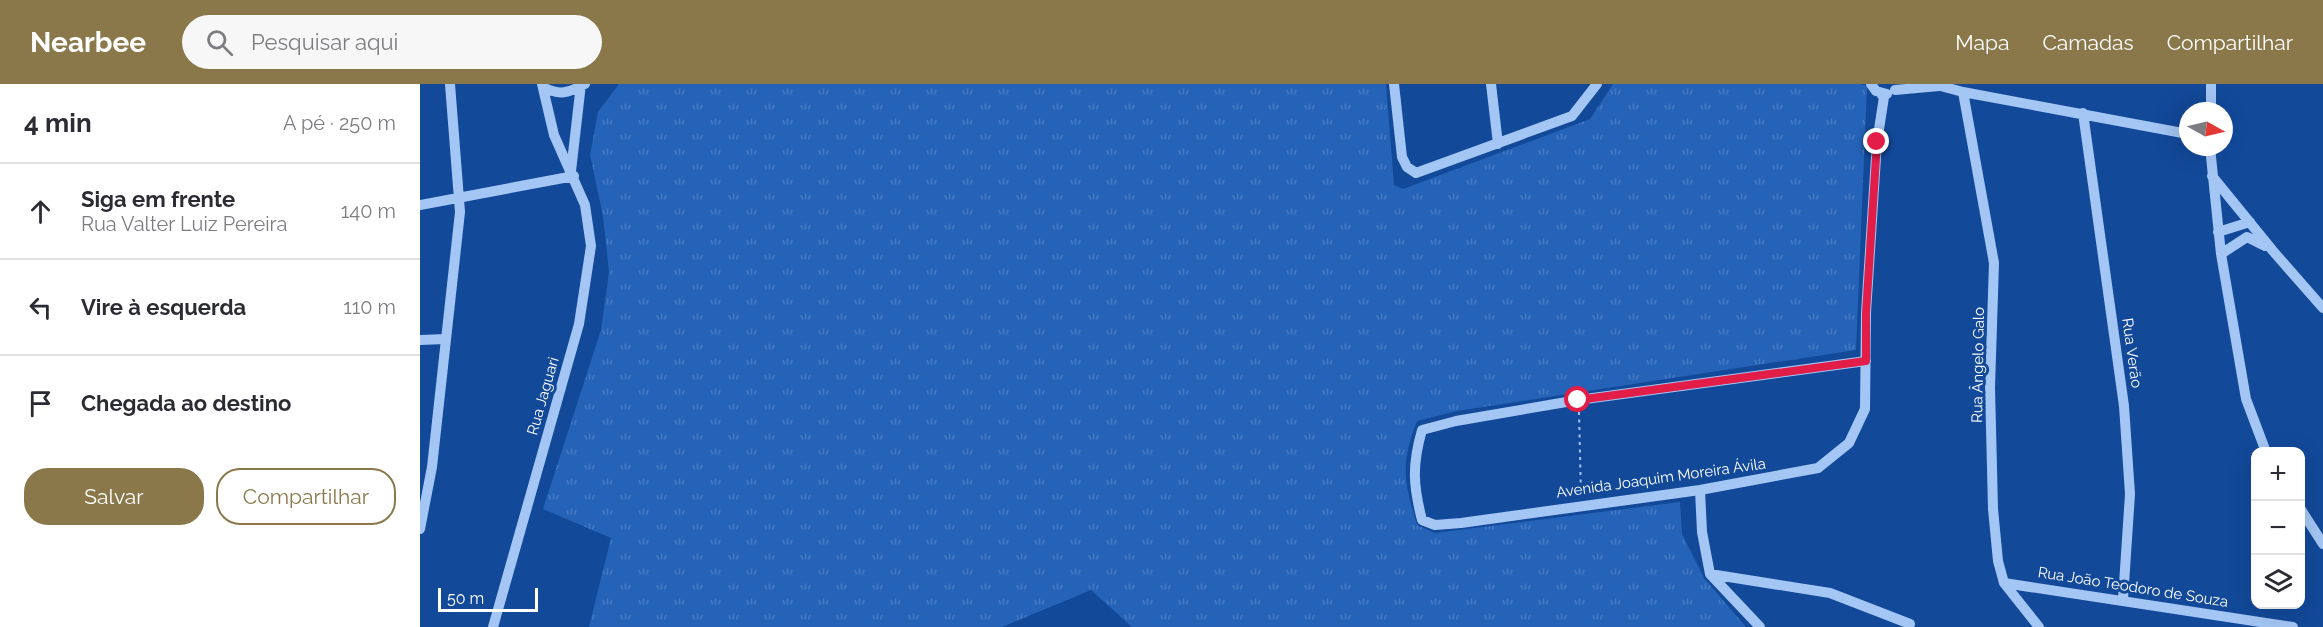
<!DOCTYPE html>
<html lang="pt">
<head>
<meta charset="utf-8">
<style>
	body { margin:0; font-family:Raleway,sans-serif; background:#f7f7f7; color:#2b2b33 }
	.controls { position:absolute; right:18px; bottom:18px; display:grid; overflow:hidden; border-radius:12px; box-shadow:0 6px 24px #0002 }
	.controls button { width:54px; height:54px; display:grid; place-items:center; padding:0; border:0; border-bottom:2px solid #e1e1e2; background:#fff; color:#2b2b33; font:30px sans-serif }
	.compass { position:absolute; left:1759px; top:18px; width:54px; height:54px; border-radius:50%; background:#fff; box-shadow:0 6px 24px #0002; rotate:98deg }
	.scale { position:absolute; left:18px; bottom:15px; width:100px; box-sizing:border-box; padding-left:6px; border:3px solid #fff; border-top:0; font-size:16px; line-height:21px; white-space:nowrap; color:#fff; -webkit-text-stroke:4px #124999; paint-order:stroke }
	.stop { position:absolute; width:18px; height:18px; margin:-14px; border:4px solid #e11d48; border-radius:50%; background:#fff }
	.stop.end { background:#e11d48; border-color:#fff; box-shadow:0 2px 6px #0008 }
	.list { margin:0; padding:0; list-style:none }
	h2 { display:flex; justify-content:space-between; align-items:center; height:78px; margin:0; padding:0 24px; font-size:26px }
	h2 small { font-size:20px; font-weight:400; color:#7c7c81 }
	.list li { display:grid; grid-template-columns:39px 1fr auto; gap:18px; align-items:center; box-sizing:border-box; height:96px; padding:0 24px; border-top:2px solid #e1e1e2 }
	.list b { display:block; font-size:22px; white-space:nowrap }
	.list p { margin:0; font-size:20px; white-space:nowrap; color:#7c7c81 }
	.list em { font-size:20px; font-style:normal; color:#7c7c81 }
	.actions { display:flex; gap:12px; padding:18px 24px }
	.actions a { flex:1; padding:14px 0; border:2px solid #8a784a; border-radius:24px; text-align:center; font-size:21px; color:#8a784a }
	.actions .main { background:#8a784a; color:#fff }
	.icon { flex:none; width:33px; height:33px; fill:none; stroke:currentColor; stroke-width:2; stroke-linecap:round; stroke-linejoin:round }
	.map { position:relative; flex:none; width:1903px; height:543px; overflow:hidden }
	header { display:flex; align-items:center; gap:36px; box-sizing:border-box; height:84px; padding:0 30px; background:#8a784a; color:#fff }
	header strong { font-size:28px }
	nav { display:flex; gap:33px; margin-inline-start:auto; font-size:21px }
	.search { width:420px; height:54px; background:#f7f7f7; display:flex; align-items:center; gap:15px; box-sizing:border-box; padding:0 21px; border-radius:33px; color:#7c7c81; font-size:22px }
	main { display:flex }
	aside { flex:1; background:#fff }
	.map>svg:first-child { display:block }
	.grass { fill:url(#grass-tufts) }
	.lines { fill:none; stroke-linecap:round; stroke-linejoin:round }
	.path { stroke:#a4c6f4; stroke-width:2; stroke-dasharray:3 4.5; stroke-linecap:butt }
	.minor { stroke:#a4c6f4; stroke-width:10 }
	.route { stroke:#e11d48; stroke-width:8 }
	.labels { text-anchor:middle; stroke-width:6; stroke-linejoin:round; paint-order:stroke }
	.street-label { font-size:15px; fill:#fff; stroke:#124999 }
</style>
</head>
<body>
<header>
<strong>Nearbee</strong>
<div class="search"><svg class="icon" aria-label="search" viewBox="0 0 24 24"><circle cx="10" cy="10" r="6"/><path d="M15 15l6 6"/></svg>Pesquisar aqui</div>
<nav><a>Mapa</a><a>Camadas</a><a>Compartilhar</a></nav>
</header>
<main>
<aside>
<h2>4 min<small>A pé · 250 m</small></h2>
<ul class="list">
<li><svg class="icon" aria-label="ahead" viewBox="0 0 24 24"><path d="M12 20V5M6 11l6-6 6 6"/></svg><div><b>Siga em frente</b><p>Rua Valter Luiz Pereira</p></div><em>140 m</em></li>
<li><svg class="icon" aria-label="left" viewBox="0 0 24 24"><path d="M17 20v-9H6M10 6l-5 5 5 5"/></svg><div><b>Vire à esquerda</b></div><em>110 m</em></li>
<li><svg class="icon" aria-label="arrive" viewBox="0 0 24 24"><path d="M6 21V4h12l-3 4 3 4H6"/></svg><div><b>Chegada ao destino</b></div></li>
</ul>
<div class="actions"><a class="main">Salvar</a><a>Compartilhar</a></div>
</aside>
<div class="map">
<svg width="1903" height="543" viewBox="0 0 1903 543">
	<defs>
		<pattern id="grass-tufts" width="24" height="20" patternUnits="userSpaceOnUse" patternTransform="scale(1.5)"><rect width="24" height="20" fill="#2563b8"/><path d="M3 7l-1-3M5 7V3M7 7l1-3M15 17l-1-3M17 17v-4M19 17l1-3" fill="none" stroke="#467ac3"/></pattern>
	</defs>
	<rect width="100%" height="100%" fill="#124999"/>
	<path class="grass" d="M199 0H966L974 101 983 105 1170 35 1193 0H1440L1447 2 1436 266 1037 327 997 337C980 381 984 397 997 441L1015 449 1260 418 1262 450 1284 494 1326 543H712L671 506 582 543H169L191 454 123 425 181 246 189 188 183 132 170 71 178 28Z"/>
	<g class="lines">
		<path class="path" d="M1159 328 1161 412"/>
		<path class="minor" d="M974 0 982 73 987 83 996 89 1152 32 1177 0
			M1071 0 1078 60
			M1451 0 1456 7 1467 10
			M1513 0 1543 8 1768 50
			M123 3C139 12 149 9 165 0
			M1475 6 1519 2
			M1543 8 1574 179 1570 303 1573 425 1578 477 1584 499 1619 543
			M1791 27V0
			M1663 29 1704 322 1710 410 1703 515
			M1790 63 1801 170 1826 315 1846 368
			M151 87 161 0
			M1792 92 1853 167 1903 224
			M0 121 154 92
			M1798 148 1830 138
			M1801 170 1827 153 1845 162
			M0 256 26 255
			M1446 277 1158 316 1036 337 1002 346C992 381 993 401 1002 436L1015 441 1041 439 1280 406 1398 384 1429 359 1445 325 1446 229 1457 58 1464 13 1461 10
			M1280 406 1282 448 1290 490 1340 543
			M1880 424 1903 460
			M0 445 12 383 40 128 30 0
			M1290 490 1410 509 1490 540
			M1584 499 1873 543
			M73 543 159 240 171 162 165 121 134 51 122 0"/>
	</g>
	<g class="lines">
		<path class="route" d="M1158 316 1446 277V229L1457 58"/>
	</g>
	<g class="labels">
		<g class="street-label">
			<text transform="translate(1712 269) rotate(82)" y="5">Rua Verão</text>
			<text transform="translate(1558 281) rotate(-89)" y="5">Rua Ângelo Galo</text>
			<text transform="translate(123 312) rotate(-74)" y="5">Rua Jaguari</text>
			<text transform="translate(1241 394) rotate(-8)" y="5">Avenida Joaquim Moreira Ávila</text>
			<text transform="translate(1713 503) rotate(9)" y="5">Rua João Teodoro de Souza</text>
		</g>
	</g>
</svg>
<div class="controls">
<button>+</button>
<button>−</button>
<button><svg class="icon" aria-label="layers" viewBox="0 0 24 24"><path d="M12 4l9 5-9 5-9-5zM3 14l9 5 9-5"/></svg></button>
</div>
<svg class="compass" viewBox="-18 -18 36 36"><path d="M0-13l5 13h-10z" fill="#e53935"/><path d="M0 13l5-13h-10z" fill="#7c7c81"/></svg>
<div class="scale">50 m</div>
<div class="stop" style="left:1158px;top:316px"></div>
<div class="stop end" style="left:1457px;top:58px"></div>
</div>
</main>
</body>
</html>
